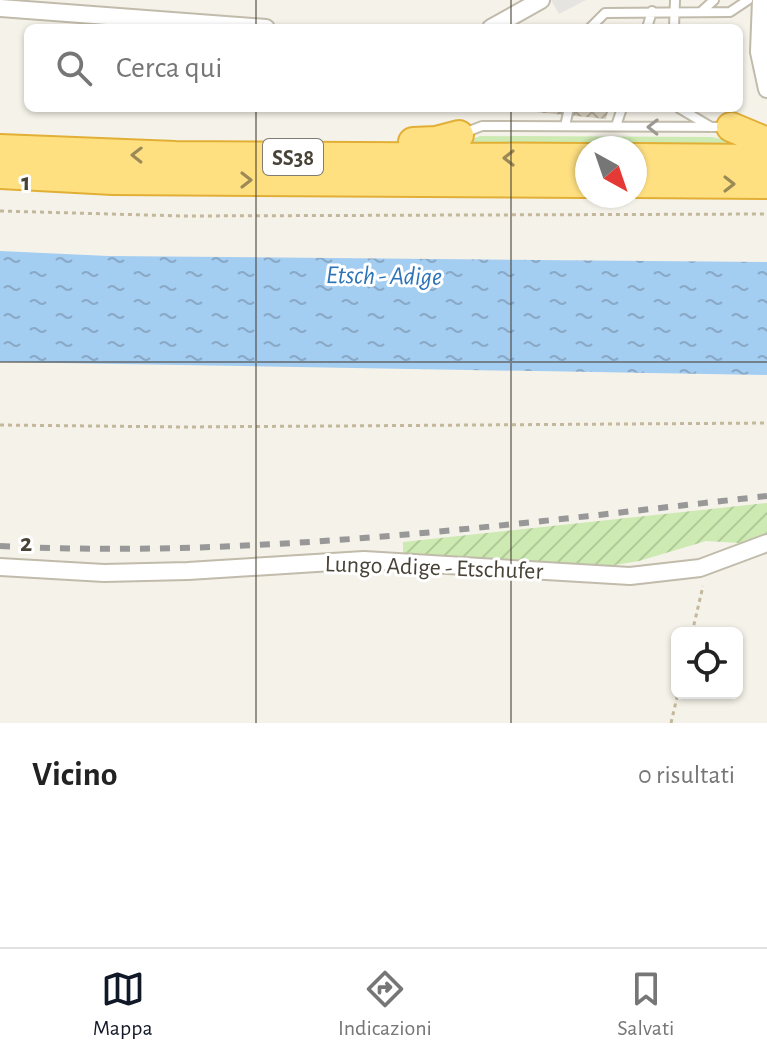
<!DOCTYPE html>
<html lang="it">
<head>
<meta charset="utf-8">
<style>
	body { margin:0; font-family:"Alegreya Sans",sans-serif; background:#f2f2f2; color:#222 }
	.controls { position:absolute; right:24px; bottom:24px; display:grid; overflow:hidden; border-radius:12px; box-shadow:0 2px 6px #0004 }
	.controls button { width:72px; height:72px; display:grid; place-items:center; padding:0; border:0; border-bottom:2px solid #e0e0e0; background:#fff; color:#222; font:40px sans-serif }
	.compass { position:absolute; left:575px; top:136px; width:72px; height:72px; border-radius:50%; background:#fff; box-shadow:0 2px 6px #0004; rotate:140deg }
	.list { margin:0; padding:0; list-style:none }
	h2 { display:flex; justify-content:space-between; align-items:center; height:104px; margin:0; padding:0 32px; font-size:34px }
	h2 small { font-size:26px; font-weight:400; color:#767676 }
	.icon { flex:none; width:44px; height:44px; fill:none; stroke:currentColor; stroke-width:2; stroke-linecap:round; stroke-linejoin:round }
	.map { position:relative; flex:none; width:767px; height:723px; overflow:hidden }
	.search { position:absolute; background:#fff; box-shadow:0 2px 6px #0004; left:24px; right:24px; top:24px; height:88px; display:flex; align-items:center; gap:20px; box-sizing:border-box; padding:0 28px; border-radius:12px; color:#767676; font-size:30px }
	.sheet { height:224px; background:#fff }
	nav { display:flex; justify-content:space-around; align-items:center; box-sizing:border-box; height:112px; border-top:2px solid #e0e0e0; background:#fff; font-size:22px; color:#767676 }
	nav a { display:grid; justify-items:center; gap:4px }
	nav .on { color:#111827 }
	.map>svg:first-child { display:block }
	.grass { fill:url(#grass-tufts) }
	.garden { fill:url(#garden-furrows) }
	.parking { fill:#e6e4e1 }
	.water { fill:url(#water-ripples) }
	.building { fill:url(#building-cross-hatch) }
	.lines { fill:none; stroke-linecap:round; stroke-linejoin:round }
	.service-casing { stroke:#c1bbab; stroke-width:12 }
	.minor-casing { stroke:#c1bbab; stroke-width:20 }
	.trunk-casing { stroke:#e2af36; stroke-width:32 }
	.path { stroke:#c3b89c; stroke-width:3; stroke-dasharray:4 4; stroke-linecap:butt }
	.service { stroke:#fff; stroke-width:8 }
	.minor { stroke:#fff; stroke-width:16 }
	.trunk { stroke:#ffe081; stroke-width:28 }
	.rail { stroke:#989898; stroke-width:6; stroke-dasharray:10 10; stroke-linecap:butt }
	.oneway { stroke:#9b9891 }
	.oneway2 { stroke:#9b8a58 }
	.grid { fill:none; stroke:#494337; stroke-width:2; stroke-opacity:0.55 }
	.labels { text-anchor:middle; stroke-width:6; stroke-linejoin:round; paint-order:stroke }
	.shield { fill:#fff; stroke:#807b73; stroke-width:2 }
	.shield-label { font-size:22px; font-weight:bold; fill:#494337 }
	.street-label { font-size:24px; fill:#494337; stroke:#fff }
	.water-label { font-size:26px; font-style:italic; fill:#2c73b8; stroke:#fff }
	.grid-label { font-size:26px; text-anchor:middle; font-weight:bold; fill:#494337; stroke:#fff; stroke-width:6; stroke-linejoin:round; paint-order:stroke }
</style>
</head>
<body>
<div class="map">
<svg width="767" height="723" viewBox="0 0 767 723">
	<defs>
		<pattern id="grass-tufts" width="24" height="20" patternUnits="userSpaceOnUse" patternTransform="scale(2)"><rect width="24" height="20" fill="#cceab1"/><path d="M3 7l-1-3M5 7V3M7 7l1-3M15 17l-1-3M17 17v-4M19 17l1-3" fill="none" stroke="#b1ca99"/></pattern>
		<pattern id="garden-furrows" width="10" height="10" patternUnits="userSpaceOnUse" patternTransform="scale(2)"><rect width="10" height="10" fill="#cceab1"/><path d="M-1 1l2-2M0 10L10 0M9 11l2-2" fill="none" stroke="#b1ca99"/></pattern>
		<pattern id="water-ripples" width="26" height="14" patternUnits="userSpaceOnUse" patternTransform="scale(2)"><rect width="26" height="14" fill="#a4cdf2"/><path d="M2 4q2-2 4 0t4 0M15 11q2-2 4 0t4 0" fill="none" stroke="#88a8c5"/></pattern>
		<pattern id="building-cross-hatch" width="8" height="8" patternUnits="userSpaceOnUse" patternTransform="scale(2)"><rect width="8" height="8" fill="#d7cfbe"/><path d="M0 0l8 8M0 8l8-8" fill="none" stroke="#b0aa9b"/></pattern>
	</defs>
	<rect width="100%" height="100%" fill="#f5f2e9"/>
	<path class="grass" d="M480 136 712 137 751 146H457Z"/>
	<path class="garden" d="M767 503V534L740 543 706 541 639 561 597 568 403 553V542Z"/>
	<path class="parking" d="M551 0H586L559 14Z"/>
	<path class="water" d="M0 251 108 256 767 262V375L0 362Z"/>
	<path class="building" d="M515 108H609L606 119 515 110Z"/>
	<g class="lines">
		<g class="service-casing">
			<path id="service" d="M702 11 714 0
				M590 28 605 13 730 12 748 0
				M647 28 652 11
				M674 28 675 0
				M679 108 711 127
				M565 126 569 108
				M616 126 622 108
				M464 133 482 126 726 127"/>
		</g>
		<g class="minor-casing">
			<path id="minor" d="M761 0 759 52 767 89
				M0 8 266 28
				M491 28 541 0
				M0 567 104 573 188 571 364 560 630 576 700 568 767 543"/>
		</g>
		<g class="trunk-casing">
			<path id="trunk" d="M731 127 767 142
				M413 142 436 141 459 135
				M0 149 175 156 587 158
				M635 158 767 159
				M0 174 113 180 587 183
				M635 183 767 184"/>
		</g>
		<path class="path" d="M0 211 183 216 767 214
			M0 425 185 427 767 423
			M692 633 703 586
			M671 723 678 693"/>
		<use href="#service" class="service"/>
		<use href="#minor" class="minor"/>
		<use href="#trunk" class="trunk"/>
		<path class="rail" d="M0 546C257 559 512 524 767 496"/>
	</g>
	<defs><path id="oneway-chevron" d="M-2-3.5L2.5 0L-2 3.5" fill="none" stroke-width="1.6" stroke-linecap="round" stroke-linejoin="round" transform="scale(2)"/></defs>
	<use class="oneway" href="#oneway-chevron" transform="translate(653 127) rotate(-179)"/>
	<g class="oneway2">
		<use href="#oneway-chevron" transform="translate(137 155) rotate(-179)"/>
		<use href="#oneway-chevron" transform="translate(509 158) rotate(-180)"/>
		<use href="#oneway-chevron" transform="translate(246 180)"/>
		<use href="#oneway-chevron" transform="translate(729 184)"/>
	</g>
	<path class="grid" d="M256 0V28M511 0V28M256 108V723M511 108V723M0 362H767"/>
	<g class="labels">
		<rect class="shield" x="263" y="139" width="60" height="36" rx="6"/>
		<g class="shield-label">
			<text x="293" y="165">SS38</text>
		</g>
		<g class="street-label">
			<text transform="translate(434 567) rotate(2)" y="8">Lungo Adige - Etschufer</text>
		</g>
		<g class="water-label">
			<text transform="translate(384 275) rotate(1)" y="9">Etsch - Adige</text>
		</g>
	</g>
	<g class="grid-label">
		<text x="26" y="190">1</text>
		<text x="26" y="551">2</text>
	</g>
</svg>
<div class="controls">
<button><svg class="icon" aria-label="locate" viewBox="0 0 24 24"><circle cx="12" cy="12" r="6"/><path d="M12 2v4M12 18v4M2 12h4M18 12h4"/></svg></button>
</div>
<svg class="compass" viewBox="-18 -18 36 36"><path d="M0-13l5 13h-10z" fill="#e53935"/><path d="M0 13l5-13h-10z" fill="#767676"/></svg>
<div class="search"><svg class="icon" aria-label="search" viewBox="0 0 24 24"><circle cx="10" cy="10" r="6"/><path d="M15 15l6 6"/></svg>Cerca qui</div>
</div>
<section class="sheet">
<h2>Vicino<small>0 risultati</small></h2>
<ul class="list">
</ul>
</section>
<nav>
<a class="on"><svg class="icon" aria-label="map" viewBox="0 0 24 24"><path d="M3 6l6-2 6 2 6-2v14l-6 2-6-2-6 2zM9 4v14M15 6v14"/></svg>Mappa</a>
<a><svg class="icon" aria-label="directions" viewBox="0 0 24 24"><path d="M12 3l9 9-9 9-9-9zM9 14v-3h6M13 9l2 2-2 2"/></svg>Indicazioni</a>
<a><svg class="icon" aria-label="saved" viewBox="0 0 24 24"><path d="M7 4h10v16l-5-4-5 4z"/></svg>Salvati</a>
</nav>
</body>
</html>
